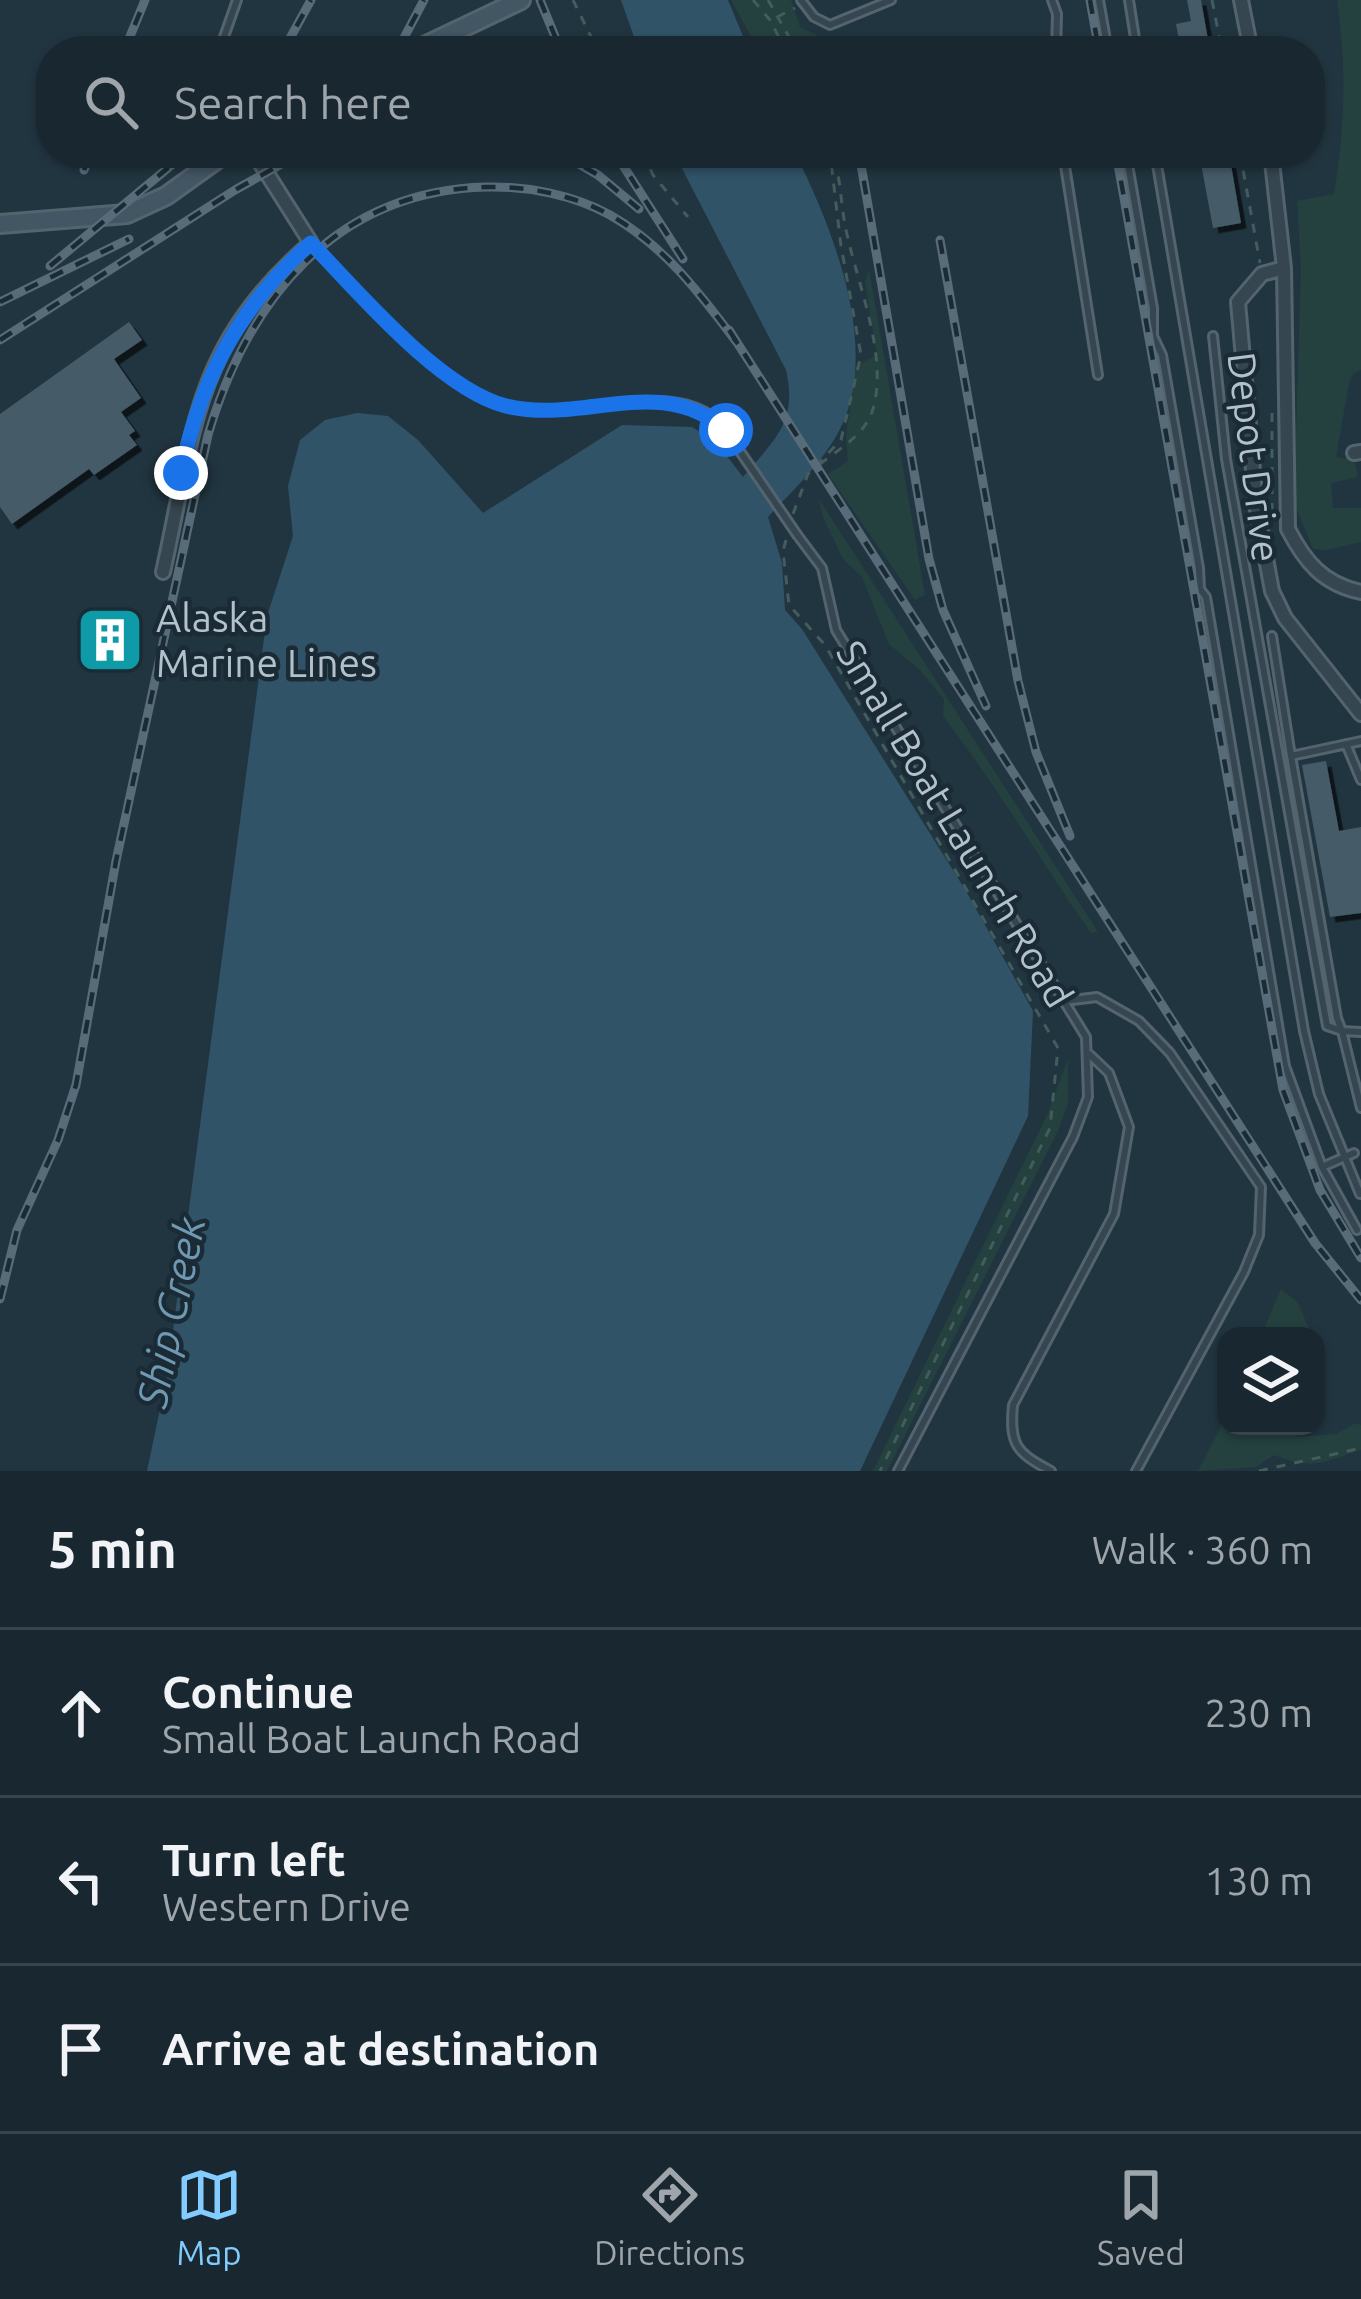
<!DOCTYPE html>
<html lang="en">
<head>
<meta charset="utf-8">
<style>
	body { margin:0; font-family:Ubuntu,sans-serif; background:#223038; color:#f1f3f6 }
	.controls { position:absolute; right:36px; bottom:36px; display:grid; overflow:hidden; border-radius:24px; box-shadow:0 3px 9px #0004 }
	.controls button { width:108px; height:108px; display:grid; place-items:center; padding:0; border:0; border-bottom:3px solid #37444c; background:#192830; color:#f1f3f6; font:60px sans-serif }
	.stop { position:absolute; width:36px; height:36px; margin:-27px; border:9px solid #1a73e8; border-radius:50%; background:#fff }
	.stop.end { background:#1a73e8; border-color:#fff; box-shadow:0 3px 12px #0008 }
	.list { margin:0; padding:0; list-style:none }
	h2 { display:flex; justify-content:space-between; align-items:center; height:156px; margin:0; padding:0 48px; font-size:51px }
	h2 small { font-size:39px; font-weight:400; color:#9fa6ab }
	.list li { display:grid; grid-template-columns:78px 1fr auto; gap:36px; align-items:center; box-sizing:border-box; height:168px; padding:0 48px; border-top:3px solid #37444c }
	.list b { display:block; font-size:45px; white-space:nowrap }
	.list p { margin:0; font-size:39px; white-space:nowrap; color:#9fa6ab }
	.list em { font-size:39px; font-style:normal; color:#9fa6ab }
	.icon { flex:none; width:66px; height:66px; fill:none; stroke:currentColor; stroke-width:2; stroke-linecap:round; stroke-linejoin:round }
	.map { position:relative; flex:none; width:1361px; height:1471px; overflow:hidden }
	.search { position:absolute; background:#192830; box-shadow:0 3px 9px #0004; left:36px; right:36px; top:36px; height:132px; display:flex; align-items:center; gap:30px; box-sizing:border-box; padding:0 42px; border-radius:48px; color:#9fa6ab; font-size:45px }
	.sheet { height:660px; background:#192830 }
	nav { display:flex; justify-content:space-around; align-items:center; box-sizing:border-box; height:168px; border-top:3px solid #37444c; background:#192830; font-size:33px; color:#9fa6ab }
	nav a { display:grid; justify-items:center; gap:6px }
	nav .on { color:#83ccff }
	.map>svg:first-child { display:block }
	.green { fill:#24413f }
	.water { fill:#315368 }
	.building { fill:#455b67; filter:url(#shadow) }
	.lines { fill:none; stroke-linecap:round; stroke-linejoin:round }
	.lane-casing { stroke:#54646e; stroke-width:12 }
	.street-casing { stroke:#54646e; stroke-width:18 }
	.secondary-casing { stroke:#54646e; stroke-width:22 }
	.path { stroke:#425d5b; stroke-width:3; stroke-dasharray:9 9; stroke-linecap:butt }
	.lane { stroke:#364650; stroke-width:6 }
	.street { stroke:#364650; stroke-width:12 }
	.secondary { stroke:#435664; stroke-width:16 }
	.rail-casing { stroke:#576b78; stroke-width:9 }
	.rail { stroke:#1b2b35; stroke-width:4.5; stroke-dasharray:14; stroke-linecap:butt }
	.lane-bridge-casing { stroke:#54646e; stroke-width:12; stroke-linecap:butt }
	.lane-bridge { stroke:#364650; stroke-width:6 }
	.route { stroke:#1a73e8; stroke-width:15 }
	.labels { text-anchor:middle; stroke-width:9; stroke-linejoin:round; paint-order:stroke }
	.street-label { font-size:39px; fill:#b2c1cb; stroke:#1b2b35 }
	.poi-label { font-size:39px; fill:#b2c1cb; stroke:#1b2b35; text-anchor:start }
	.water-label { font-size:42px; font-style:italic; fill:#6f99b2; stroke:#1b2b35 }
</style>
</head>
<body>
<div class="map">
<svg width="1361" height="1471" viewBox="0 0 1361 1471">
	<defs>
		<filter id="shadow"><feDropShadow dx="5.5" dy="5.5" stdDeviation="0" flood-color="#0009"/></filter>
	</defs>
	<rect width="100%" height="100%" fill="#213540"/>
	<path class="green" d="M731 0H791L800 27 822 38 825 51H759Z
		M1337 0H1361V370L1353 374 1349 383 1336 457 1354 460 1358 477 1331 483 1333 508H1361V542L1326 550 1313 549 1294 502 1301 268 1297 201 1334 194C1345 128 1347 66 1337 0Z
		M869 269 925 595 915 600 828 474 848 461 846 436 856 366 877 355 865 283Z
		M819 499 1098 932 1091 933C1041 861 996 785 943 716L944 699 919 669 889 644 862 577 843 559 823 517Z
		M1068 1059V1103L1058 1131 887 1471H873L1047 1115Z
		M1281 1289 1298 1303 1310 1331 1297 1336H1261Z
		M1226 1416V1426H1279L1298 1437 1336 1434 1356 1423 1361 1425V1450C1321 1462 1316 1471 1274 1455L1256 1467 1198 1471Z"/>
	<path class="water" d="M621 0H728L749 51H639Z
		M674 153H795C835 233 888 364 830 446 813 472 789 494 768 517L782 563 785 610 802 629 966 891 1033 1011 1028 1116 860 1471H147L167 1376 267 616 293 536 288 486 300 440 325 420 357 413 388 416 418 440 483 513 622 425 692 427 716 442 743 477C775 439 798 422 786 370Z"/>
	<path class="building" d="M1187 0H1201L1210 51H1181L1176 24 1191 21Z
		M1199 153H1229L1241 223 1213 228Z
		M129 322 142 340 114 359 141 398 121 412 135 431 129 435 137 445 94 475 89 469 12 524 0 507V414Z
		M95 621 129 628 122 658 91 652Z
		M1326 761 1339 831 1361 827V913L1330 917 1302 765Z"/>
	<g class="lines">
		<g class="lane-casing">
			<path id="lane" d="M801 0 814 17 830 25 891 0
				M1052 0 1057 14 1056 51
				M1099 0 1108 51
				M1129 0 1137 51
				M219 51 237 0
				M1063 153 1098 375
				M1126 153 1153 308V336L1162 355 1199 568 1200 589 1206 597 1285 1066 1322 1167 1357 1230
				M1155 153 1304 1031 1319 1094 1360 1194
				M314 245C363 296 436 385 503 405 563 422 657 383 705 412 712 417 719 425 726 431
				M1213 336 1226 459 1327 1026 1342 1031 1361 1108
				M798 536 822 568 836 630 1086 1037 1088 1097 1073 1137 898 1471
				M1272 636 1291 756
				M1361 741 1291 756 1337 1018 1342 1031 1361 1032
				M1346 744 1361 780
				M1064 1001 1097 997 1139 1021 1170 1053 1261 1187 1259 1235 1244 1272 1136 1471
				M1322 1167 1354 1153
				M1051 1471C1017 1453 1009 1445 1013 1405L1114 1214 1129 1127 1109 1073 1089 1054"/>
		</g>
		<g class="street-casing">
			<path id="street" d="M1241 0 1251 51
				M1271 153 1284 268 1288 529C1305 562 1323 584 1361 592
				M1284 268 1262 274 1238 302 1256 504 1272 591 1285 618 1361 714
				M1354 453 1361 452
				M163 572C195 429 192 347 311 243L254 153"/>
		</g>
		<g class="secondary-casing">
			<path id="secondary" d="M414 51 521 0
				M0 224 127 214 166 196 226 153"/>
		</g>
		<path class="path" d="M573 0 598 51
			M753 0 770 20 786 51
			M768 0 797 51
			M1212 0 1222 51
			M777 17 795 8
			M643 153 653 175 688 217
			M1240 153 1260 263
			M1272 413V512
			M820 464C838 450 864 435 872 412 891 356 853 275 844 219 840 196 841 177 832 155
			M793 514 808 474 841 440 861 355 841 246 830 153
			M786 540 783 551 789 605 825 645 1058 1048 1050 1128 880 1471
			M1259 1471 1361 1448"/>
		<use href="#lane" class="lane"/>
		<use href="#street" class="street"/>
		<use href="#secondary" class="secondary"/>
		<g class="rail-casing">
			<path id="rail" d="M540 0 561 51
				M1090 0 1099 51
				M124 51 145 0
				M283 51 311 0
				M397 51 424 0
				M560 153 598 175 639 209
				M615 153 683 259
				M859 153 929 559 943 610 986 706
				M1116 153 1283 1090 1320 1190 1361 1258
				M84 170 91 153
				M940 240 1018 681 1036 752 1070 836
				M50 266 186 153
				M0 302 129 239
				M729 330 1315 1243 1361 1300
				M0 340 235 190 301 153
				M0 1299 17 1230 58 1140 76 1085 116 861 208 435C248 299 335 191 486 187 528 186 574 195 610 215 665 246 701 295 738 344"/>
		</g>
		<use href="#rail" class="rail"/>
		<g class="lane-bridge-casing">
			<path id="lane-bridge" d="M726 431 798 536"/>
		</g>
		<use href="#lane-bridge" class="lane-bridge"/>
	</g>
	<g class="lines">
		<path class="route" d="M181 473C200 380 240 305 311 243 358 292 440 389 506 406 585 425 658 372 726 430"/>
	</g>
	<defs>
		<g id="building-square" transform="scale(3.45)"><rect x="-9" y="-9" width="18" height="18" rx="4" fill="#0f9aa8" stroke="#1b2b35"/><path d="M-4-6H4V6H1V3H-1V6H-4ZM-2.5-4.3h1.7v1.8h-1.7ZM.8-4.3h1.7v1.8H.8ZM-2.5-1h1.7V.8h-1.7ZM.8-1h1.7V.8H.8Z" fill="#fff"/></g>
	</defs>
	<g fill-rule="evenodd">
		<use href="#building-square" x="110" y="640"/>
	</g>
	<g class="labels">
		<g class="street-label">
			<text transform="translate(1254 457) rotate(83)" y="14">Depot Drive</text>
			<text transform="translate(955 824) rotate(59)" y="14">Small Boat Launch Road</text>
		</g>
		<g class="poi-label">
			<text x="156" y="632">Alaska<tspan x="156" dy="45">Marine Lines</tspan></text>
		</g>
		<g class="water-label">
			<text transform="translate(171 1312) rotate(-78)" y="15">Ship Creek</text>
		</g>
	</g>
</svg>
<div class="controls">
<button><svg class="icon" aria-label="layers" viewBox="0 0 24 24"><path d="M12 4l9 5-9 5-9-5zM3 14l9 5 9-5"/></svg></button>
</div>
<div class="stop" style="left:726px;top:430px"></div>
<div class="stop end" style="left:181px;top:473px"></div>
<div class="search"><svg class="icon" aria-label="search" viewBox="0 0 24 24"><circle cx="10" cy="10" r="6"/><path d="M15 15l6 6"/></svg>Search here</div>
</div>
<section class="sheet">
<h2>5 min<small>Walk · 360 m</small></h2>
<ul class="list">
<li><svg class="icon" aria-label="ahead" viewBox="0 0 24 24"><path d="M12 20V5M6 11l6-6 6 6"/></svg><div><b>Continue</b><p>Small Boat Launch Road</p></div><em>230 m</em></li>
<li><svg class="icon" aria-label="left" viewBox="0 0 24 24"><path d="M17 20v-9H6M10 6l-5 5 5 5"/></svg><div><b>Turn left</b><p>Western Drive</p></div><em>130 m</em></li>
<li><svg class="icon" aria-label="arrive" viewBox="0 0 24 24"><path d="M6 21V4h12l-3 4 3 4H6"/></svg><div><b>Arrive at destination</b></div></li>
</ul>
</section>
<nav>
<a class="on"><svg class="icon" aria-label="map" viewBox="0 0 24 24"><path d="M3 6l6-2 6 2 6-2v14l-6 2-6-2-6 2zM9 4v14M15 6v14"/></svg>Map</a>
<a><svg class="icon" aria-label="directions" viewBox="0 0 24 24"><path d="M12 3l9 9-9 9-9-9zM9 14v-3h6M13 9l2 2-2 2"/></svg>Directions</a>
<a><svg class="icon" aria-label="saved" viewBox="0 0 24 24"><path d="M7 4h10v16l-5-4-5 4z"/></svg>Saved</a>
</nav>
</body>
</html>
